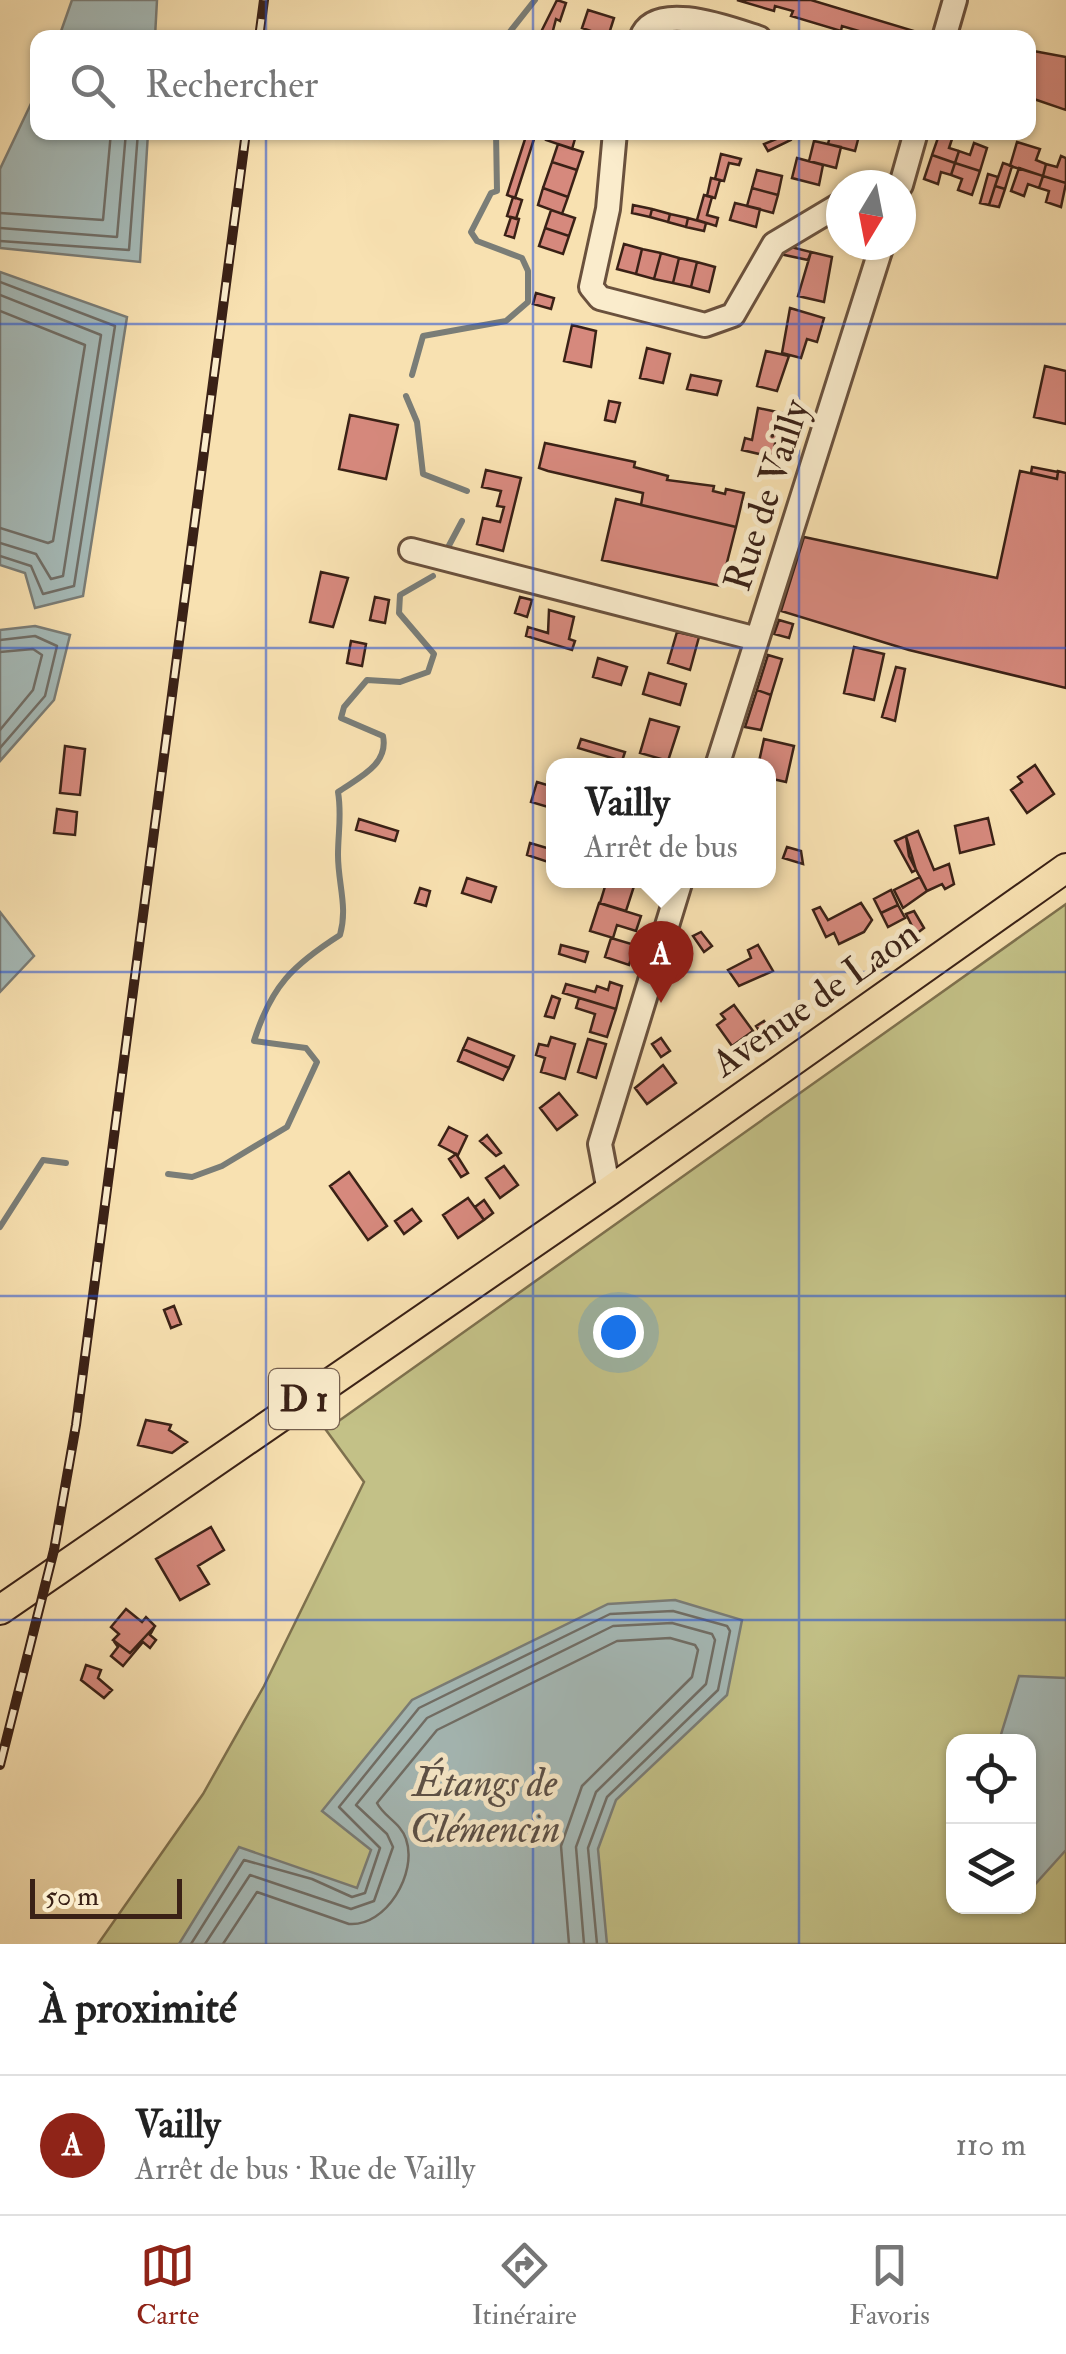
<!DOCTYPE html>
<html lang="fr">
<head>
<meta charset="utf-8">
<style>
	body { margin:0; font-family:"IM FELL Double Pica",serif; background:#f6f6f6; color:#222 }
	.controls { position:absolute; right:30px; bottom:30px; display:grid; overflow:hidden; border-radius:20px; box-shadow:0 2px 8px #0004 }
	.controls button { width:90px; height:90px; display:grid; place-items:center; padding:0; border:0; border-bottom:2px solid #e0e0e0; background:#fff; color:#222; font:50px sans-serif }
	.compass { position:absolute; left:826px; top:170px; width:90px; height:90px; border-radius:50%; background:#fff; box-shadow:0 2px 8px #0004; rotate:190deg }
	.scale { position:absolute; left:30px; bottom:25px; width:152px; box-sizing:border-box; padding-left:10px; border:5px solid #3a2116; border-top:0; font-size:28px; line-height:35px; white-space:nowrap; color:#3a2116; -webkit-text-stroke:8px #faeccc; paint-order:stroke }
	.you { position:absolute; left:618px; top:1332px; width:35px; height:35px; margin:-25px; border:8px solid #fff; border-radius:50%; background:#1a73e8; box-shadow:0 0 0 15px #1a73e833 }
	.badge { display:grid; place-items:center; width:65px; height:65px; border-radius:50%; background:#8f2418; color:#fff; font-size:32px; font-weight:700 }
	.pin { position:absolute; translate:-50% -82px; filter:drop-shadow(0 2px 5px #0008) }
	.pin::after { content:''; position:absolute; top:52px; width:35px; height:30px; background:inherit; clip-path:polygon(0 0,100% 0,50% 100%) }
	.popup { position:absolute; left:546px; top:758px; width:230px; height:130px; box-sizing:border-box; display:grid; place-content:center; border-radius:20px; background:#fff; filter:drop-shadow(0 2px 8px #0005); font-size:32px; white-space:nowrap; color:#767676 }
	.popup b { font-size:38px; color:#222 }
	.popup::after { content:''; position:absolute; left:50%; top:100%; margin-left:-20px; border:20px solid transparent; border-top-color:#fff }
	.list { margin:0; padding:0; list-style:none }
	h2 { display:flex; justify-content:space-between; align-items:center; height:130px; margin:0; padding:0 40px; font-size:42px }
	h2 small { font-size:32px; font-weight:400; color:#767676 }
	.list li { display:grid; grid-template-columns:65px 1fr auto; gap:30px; align-items:center; box-sizing:border-box; height:140px; padding:0 40px; border-top:2px solid #e0e0e0 }
	.list b { display:block; font-size:38px; white-space:nowrap }
	.list p { margin:0; font-size:32px; white-space:nowrap; color:#767676 }
	.list em { font-size:32px; font-style:normal; color:#767676 }
	.icon { flex:none; width:55px; height:55px; fill:none; stroke:currentColor; stroke-width:2; stroke-linecap:round; stroke-linejoin:round }
	.map { position:relative; flex:none; width:1066px; height:1944px; overflow:hidden }
	.search { position:absolute; background:#fff; box-shadow:0 2px 8px #0004; left:30px; right:30px; top:30px; height:110px; display:flex; align-items:center; gap:25px; box-sizing:border-box; padding:0 35px; border-radius:20px; color:#767676; font-size:38px }
	.sheet { height:270px; background:#fff }
	nav { display:flex; justify-content:space-around; align-items:center; box-sizing:border-box; height:140px; border-top:2px solid #e0e0e0; background:#fff; font-size:28px; color:#767676 }
	nav a { display:grid; justify-items:center; gap:5px }
	nav .on { color:#8f2418 }
	.map>svg:first-child { display:block }
	.green { fill:#c3c187; stroke:#7e714e; stroke-width:2.5; fill-rule:evenodd }
	.water { fill:#a5bab8; stroke:#7a7d77; stroke-width:2.5 }
	.lines { fill:none; stroke-linecap:round; stroke-linejoin:round }
	.shore { stroke:#706e67; stroke-width:2.5 }
	.stream { stroke:#7a7d77; stroke-width:6 }
	.building { fill:#d6897d; stroke:#3a2116; stroke-width:2.5 }
	.minor-casing { stroke:#6a513d; stroke-width:28 }
	.major-casing { stroke:#3a2116; stroke-width:32 }
	.minor { stroke:#faeccc; stroke-width:22 }
	.major { stroke:#f8e1b1; stroke-width:28 }
	.rail-casing { stroke:#3a2116; stroke-width:10 }
	.rail { stroke:#faeccc; stroke-width:6; stroke-dasharray:19; stroke-linecap:butt }
	.grid { fill:none; stroke:#1d4ed8; stroke-width:2.5; stroke-opacity:0.55 }
	.labels { text-anchor:middle; stroke-width:10; stroke-linejoin:round; paint-order:stroke }
	.shield { fill:#faeccc; stroke:#745e4d; stroke-width:2.5 }
	.shield-label { font-size:35px; font-weight:bold; fill:#3a2116 }
	.street-label { font-size:38px; fill:#3a2116; stroke:#faeccc }
	.water-label { font-size:40px; font-style:italic; fill:#5a4f47; stroke:#faeccc }
</style>
</head>
<body>
<div class="map">
<svg width="1066" height="1944" viewBox="0 0 1066 1944">
	<rect width="100%" height="100%" fill="#f8e1b1"/>
	<filter id="stains"><feTurbulence type="fractalNoise" baseFrequency=".002" numOctaves="4"/><feColorMatrix values="0 0 0 0 .2 0 0 0 0 .09 0 0 0 0 .02 0 0 0 .5 -.17"/></filter>
	<radialGradient id="worn" r=".72"><stop offset=".6" stop-color="#630" stop-opacity="0"/><stop offset="1" stop-color="#630" stop-opacity=".3"/></radialGradient>
	<path class="green" d="M1066 904V1944H98L203 1794 264 1686 364 1482 326 1430ZM954 1742H1028V1906H954Z"/>
	<path class="water" d="M72 0H157L155 37H59Z
		M37 91 38 132 148 133 140 262 0 248V169Z
		M0 272 127 317 83 596 35 608 25 573 0 565Z
		M35 626 70 635 54 700 0 761V630Z
		M0 912 34 956 0 992Z
		M675 1600 742 1620 727 1695 616 1800 598 1849 607 1944H179L239 1847 357 1888 371 1850 322 1811 412 1700 608 1604Z
		M1019 1676 1066 1678V1850L1029 1891 1028 1742 999 1741Z"/>
	<g class="lines">
		<path class="shore" d="M0 213 103 220 111 132
			M0 228 117 237 126 132
			M0 241 129 250 138 132
			M0 282 115 326 74 586 43 594 31 566 0 556
			M0 295 101 335 63 576 51 579 36 554 0 543
			M0 311 85 345 53 541 48 543 0 528
			M0 640 35 636 57 646 45 696 0 748
			M0 652 33 649 42 655 33 690 0 730
			M191 1944 244 1860 312 1879 352 1897 365 1893 380 1848 339 1807 419 1708 610 1614 673 1611 727 1626 730 1631 718 1690 607 1797 588 1848 597 1944
			M205 1944 250 1875 351 1909 374 1901 393 1847 387 1834 356 1805 427 1718 613 1626 672 1623 712 1634 715 1640 706 1684 596 1792 576 1847 584 1944
			M223 1944 257 1892 349 1924C386 1927 418 1873 406 1839 401 1823 384 1817 377 1803L437 1730 617 1641 670 1638 695 1645 698 1650 692 1677 582 1786 561 1846 569 1944"/>
		<path class="stream" d="M505 38 535 0
			M412 375 423 336 506 321 528 302V271L522 258 477 241 471 232 491 193 497 191 496 132
			M406 396 417 422 423 474 467 491
			M445 553 462 521
			M168 1174 192 1177 222 1166 287 1127 317 1062 306 1048 254 1041C271 986 293 965 340 935 348 907 338 884 338 855 338 832 342 815 338 792 358 778 389 765 383 736L341 718 344 707 367 680 400 682 428 672 434 654 399 613 400 595 433 576
			M0 1227 43 1160 66 1163"/>
	</g>
	<path class="building" d="M557 0 566 3 560 21 556 19 551 38H538Z
		M737 0H811L914 31 912 38H862L859 31 842 26 841 31 791 16 793 11 775 6 774 11Z
		M588 10 614 18 608 37 582 28Z
		M1028 50 1066 57V110L1028 97Z
		M548 132H577L572 149 546 140Z
		M793 132 791 140 768 151 764 144Z
		M831 132H860L855 151 828 144Z
		M940 132 953 136 949 148 959 151 955 163 932 155Z
		M527 133 535 136 515 198 507 195Z
		M814 141 841 147 836 168 809 161Z
		M1017 142 1040 149 1036 160 1046 164 1043 176 1010 166Z
		M974 143 987 148 980 171 955 163 959 151 970 155Z
		M558 144 583 152 577 170 552 162Z
		M721 154 741 159 739 165 729 163 724 181 715 179Z
		M932 155 955 163 951 175 941 172 938 184 924 179Z
		M1061 156 1066 158V183L1043 176 1046 164 1057 167Z
		M797 158 823 165 819 185 792 178Z
		M552 162 577 170 568 197 543 188Z
		M955 163 980 171 972 195 958 190 962 179 951 175Z
		M1003 163 1012 166 1005 189 995 186Z
		M1019 168 1043 176 1039 188 1028 184 1024 196 1011 191Z
		M757 170 782 176 778 195 752 188Z
		M988 174 998 177 989 205 980 203Z
		M1043 176 1066 183 1061 207 1046 202 1049 191 1039 188Z
		M711 178 720 180 715 198 707 196Z
		M995 186 1005 189 999 207 989 205Z
		M543 188 568 197 562 214 538 205Z
		M752 188 778 195 773 213 747 206Z
		M704 195 712 197 707 215 718 218 716 226 697 220Z
		M513 197 522 200 516 219 507 216Z
		M735 203 760 209 756 227 730 220Z
		M633 205 652 209 650 217 632 213Z
		M652 209 670 214 668 222 650 217Z
		M551 210 575 218 569 236 545 228Z
		M670 214 688 218 686 227 668 222Z
		M511 217 519 219 514 238 505 235Z
		M688 218 706 223 704 231 686 227Z
		M545 228 569 236 563 254 539 246Z
		M624 244 642 249 636 274 617 269Z
		M783 245 811 252 808 260 780 254Z
		M642 249 661 253 654 279 636 274Z
		M811 252 832 257 824 302 798 296Z
		M661 253 679 258 673 283 654 279Z
		M679 258 697 262 691 287 673 283Z
		M697 262 715 267 709 292 691 287Z
		M536 293 554 298 551 309 533 304Z
		M790 308 824 318 817 342 807 339 801 358 782 353Z
		M572 325 596 331 591 367 564 361Z
		M647 348 670 354 663 383 640 378Z
		M766 351 789 356 777 391 757 386Z
		M1045 366 1066 371V424L1034 417Z
		M691 375 721 381 717 395 687 389Z
		M609 401 620 403 615 422 605 420Z
		M758 408 782 413 772 457 742 450 745 438 752 440Z
		M350 415 398 425 386 479 339 469Z
		M545 443 635 462 634 467 668 476 667 480 714 486 713 491 725 494 726 489 744 493 736 527 641 505 643 493 548 471 539 468Z
		M1032 467 1058 472 1057 479 1031 473Z
		M486 470 521 478 503 551 477 544 483 518 500 522 504 507 497 506 501 491 482 487Z
		M1020 471 1057 479 1058 471 1066 473V688L909 650 781 611 804 537 997 578Z
		M616 499 736 527 721 586 602 560Z
		M321 572 348 578 333 627 310 622Z
		M375 597 389 600 385 623 370 620Z
		M520 597 532 600 527 617 515 613Z
		M549 610 574 617 569 639 575 641 572 650 526 636 528 627 548 633Z
		M779 620 793 624 789 638 774 634Z
		M677 632 699 637 690 670 668 663Z
		M351 641 366 644 362 666 347 663Z
		M854 647 884 654 874 700 844 693Z
		M768 655 782 659 771 695 757 690Z
		M598 658 627 667 621 685 593 677Z
		M896 667 905 669 895 721 882 717Z
		M649 673 686 684 680 705 643 694Z
		M757 690 771 695 761 730 745 727Z
		M650 719 679 727 668 761 640 753Z
		M581 739 625 752 622 761 578 748Z
		M764 739 794 746 786 782 768 778V766H758Z
		M65 746 85 749 80 795 60 793Z
		M1035 765 1054 794 1027 813 1011 790 1022 782 1018 777Z
		M537 782 554 787 548 807 531 802Z
		M57 809 77 812 75 835 54 833Z
		M988 818 994 844 960 853 955 826Z
		M359 819 398 831 395 841 356 830Z
		M918 831 934 870 949 864 954 884 945 889 942 884 927 891 909 856 906 836Z
		M906 836 916 870 912 872 895 841Z
		M530 843 554 850 551 863 527 855Z
		M787 847 801 851 803 864 783 858Z
		M920 877 927 891 903 908 894 890Z
		M467 878 496 887 491 902 462 893Z
		M607 880H636L626 911 600 903Z
		M420 888 430 891 426 906 415 903Z
		M891 890 898 905 881 913 874 899Z
		M599 903 641 916 636 931 617 925 613 938 590 931Z
		M861 903 872 920 864 932 839 944 834 933 826 937 813 910 820 907 828 920Z
		M898 905 905 918 888 927 881 913Z
		M914 911 924 928 916 934 906 914Z
		M701 932 712 946 704 952 693 936Z
		M611 938 635 945 629 965 605 957Z
		M561 945 588 952 585 962 559 954Z
		M758 945 773 971 739 986 728 970 751 958 748 950Z
		M610 982 622 986 616 1009 563 993 566 984 595 992 597 986 608 990Z
		M552 996 560 999 554 1018 545 1016Z
		M579 998 616 1009 607 1037 590 1032 595 1014 576 1008Z
		M734 1005 753 1031 732 1046 717 1025 725 1019 721 1014Z
		M764 1021 774 1033 765 1039 756 1026Z
		M551 1037 575 1044 565 1079 541 1072 545 1058 536 1055 539 1044 548 1046Z
		M468 1038 514 1056 509 1068 463 1049Z
		M661 1038 670 1051 661 1057 652 1044Z
		M588 1039 606 1044 596 1078 578 1072Z
		M463 1049 509 1068 503 1080 458 1061Z
		M663 1065 676 1083 647 1104 635 1088Z
		M559 1093 577 1115 557 1130 540 1108Z
		M449 1127 467 1136 458 1155 439 1145Z
		M487 1135 501 1153 496 1156 480 1141Z
		M456 1154 468 1173 461 1177 449 1159Z
		M504 1166 518 1185 500 1198 486 1178Z
		M349 1172 387 1226 368 1240 330 1186Z
		M468 1198 484 1220 458 1238 443 1215Z
		M484 1200 493 1213 484 1220 475 1207Z
		M412 1209 421 1221 404 1234 395 1221Z
		M174 1306 181 1324 171 1328 164 1310Z
		M146 1420 171 1425 169 1430 187 1442 172 1453 138 1445Z
		M211 1527 224 1550 198 1566 209 1584 180 1600 156 1559Z
		M126 1609 142 1622 146 1617 155 1626 130 1653 113 1640 119 1634 111 1627Z
		M155 1626 150 1635 156 1640 150 1648 143 1642 123 1666 111 1656 118 1647 113 1640 130 1653Z
		M86 1665 101 1670 98 1678 112 1690 104 1698 81 1680Z"/>
	<g class="lines">
		<g class="minor-casing">
			<path id="minor" d="M641 38C655 0 728 28 759 38
				M944 38 955 0
				M615 132 608 209 591 287 600 298 705 325 733 315 774 244 841 204
				M901 185 916 132
				M411 550 757 639
				M717 766 882 245
				M609 1191 600 1144 681 880"/>
		</g>
		<g class="major-casing">
			<path id="major" d="M0 1610 609 1191 1066 868"/>
		</g>
		<use href="#minor" class="minor"/>
		<use href="#major" class="major"/>
		<g class="rail-casing">
			<path id="rail" d="M259 38 264 0
				M0 1765 54 1550 76 1425 246 132"/>
		</g>
		<use href="#rail" class="rail"/>
	</g>
	<path class="grid" d="M266 0V38M533 0V38M799 0V38M266 132V1944M533 132V1944M799 132V1944M0 324H1066M0 648H1066M0 972H1066M0 1296H1066M0 1620H1066"/>
	<g class="labels">
		<rect class="shield" x="269" y="1369" width="70" height="60" rx="8"/>
		<g class="shield-label">
			<text x="304" y="1411">D 1</text>
		</g>
		<g class="street-label">
			<text transform="translate(766 495) rotate(-72)" y="13">Rue de Vailly</text>
			<text transform="translate(815 998) rotate(-35)" y="13">Avenue de Laon</text>
		</g>
		<g class="water-label">
			<text x="485" y="1796">Étangs de<tspan x="485" dy="46">Clémencin</tspan></text>
		</g>
	</g>
	<rect width="100%" height="100%" filter="url(#stains)"/>
	<rect width="100%" height="100%" fill="url(#worn)"/>
</svg>
<div class="controls">
<button><svg class="icon" aria-label="locate" viewBox="0 0 24 24"><circle cx="12" cy="12" r="6"/><path d="M12 2v4M12 18v4M2 12h4M18 12h4"/></svg></button>
<button><svg class="icon" aria-label="layers" viewBox="0 0 24 24"><path d="M12 4l9 5-9 5-9-5zM3 14l9 5 9-5"/></svg></button>
</div>
<svg class="compass" viewBox="-18 -18 36 36"><path d="M0-13l5 13h-10z" fill="#e53935"/><path d="M0 13l5-13h-10z" fill="#767676"/></svg>
<div class="scale">50 m</div>
<div class="you"></div>
<div class="pin badge" style="left:661px;top:1003px">A</div>
<div class="popup"><b>Vailly</b>Arrêt de bus</div>
<div class="search"><svg class="icon" aria-label="search" viewBox="0 0 24 24"><circle cx="10" cy="10" r="6"/><path d="M15 15l6 6"/></svg>Rechercher</div>
</div>
<section class="sheet">
<h2>À proximité<small></small></h2>
<ul class="list">
<li><span class="badge">A</span><div><b>Vailly</b><p>Arrêt de bus · Rue de Vailly</p></div><em>110 m</em></li>
</ul>
</section>
<nav>
<a class="on"><svg class="icon" aria-label="map" viewBox="0 0 24 24"><path d="M3 6l6-2 6 2 6-2v14l-6 2-6-2-6 2zM9 4v14M15 6v14"/></svg>Carte</a>
<a><svg class="icon" aria-label="directions" viewBox="0 0 24 24"><path d="M12 3l9 9-9 9-9-9zM9 14v-3h6M13 9l2 2-2 2"/></svg>Itinéraire</a>
<a><svg class="icon" aria-label="saved" viewBox="0 0 24 24"><path d="M7 4h10v16l-5-4-5 4z"/></svg>Favoris</a>
</nav>
</body>
</html>
